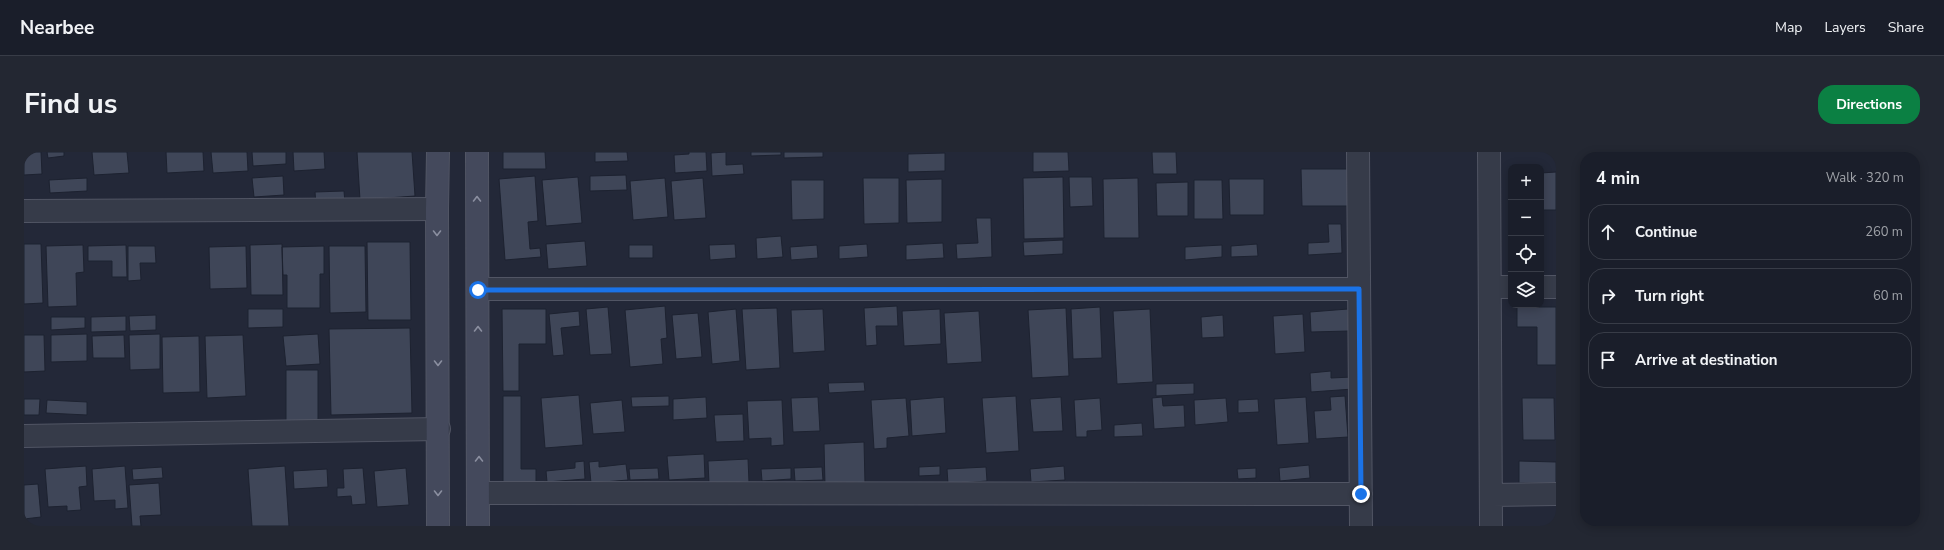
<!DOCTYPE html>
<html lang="en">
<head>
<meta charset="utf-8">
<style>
	body { margin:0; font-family:"Nunito Sans",sans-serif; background:#232732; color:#f1f3f6 }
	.controls { position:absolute; right:12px; top:12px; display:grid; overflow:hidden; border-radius:8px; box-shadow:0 2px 10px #0003 }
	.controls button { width:36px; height:36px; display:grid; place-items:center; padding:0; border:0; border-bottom:1px solid #383c47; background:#1a1e2a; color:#f1f3f6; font:20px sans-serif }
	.stop { position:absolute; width:12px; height:12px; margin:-9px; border:3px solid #1a73e8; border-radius:50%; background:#fff }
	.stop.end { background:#1a73e8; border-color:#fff; box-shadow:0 1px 4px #0008 }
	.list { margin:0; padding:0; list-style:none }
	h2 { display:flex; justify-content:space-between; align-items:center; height:52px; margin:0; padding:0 16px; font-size:17px }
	h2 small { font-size:13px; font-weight:400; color:#9fa2a8 }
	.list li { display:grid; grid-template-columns:26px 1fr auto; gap:12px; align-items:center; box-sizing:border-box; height:56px; margin:0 8px 8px; padding:0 8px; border:1px solid #383c47; border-radius:16px }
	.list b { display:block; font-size:15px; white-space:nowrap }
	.list em { font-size:13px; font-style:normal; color:#9fa2a8 }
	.icon { flex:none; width:22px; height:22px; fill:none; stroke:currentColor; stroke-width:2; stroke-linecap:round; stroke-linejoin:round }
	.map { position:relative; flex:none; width:1532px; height:374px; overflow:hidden; border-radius:16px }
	header { display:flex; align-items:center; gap:24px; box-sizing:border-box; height:56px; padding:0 20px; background:#1a1e2a; border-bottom:1px solid #383c47 }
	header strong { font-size:19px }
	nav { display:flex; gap:22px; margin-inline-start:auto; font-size:14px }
	.intro { display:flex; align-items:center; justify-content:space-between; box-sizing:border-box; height:96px; padding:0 24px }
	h1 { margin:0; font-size:28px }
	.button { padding:10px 18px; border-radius:16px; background:#0b8043; color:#fff; font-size:14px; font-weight:700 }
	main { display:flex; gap:24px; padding:0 24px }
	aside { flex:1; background:#1a1e2a; border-radius:16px; box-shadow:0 2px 10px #0003 }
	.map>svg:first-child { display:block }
	.building { fill:#3f4658; stroke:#1d2230 }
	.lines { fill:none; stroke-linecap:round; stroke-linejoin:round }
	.street-casing { stroke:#515564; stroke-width:24 }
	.secondary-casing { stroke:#515564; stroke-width:24 }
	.street { stroke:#363b49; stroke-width:22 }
	.secondary { stroke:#44495c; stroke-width:22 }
	.oneway { stroke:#8b8fa0 }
	.route { stroke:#1a73e8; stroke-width:5 }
</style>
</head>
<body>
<header>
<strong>Nearbee</strong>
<nav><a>Map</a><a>Layers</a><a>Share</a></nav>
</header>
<div class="intro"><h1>Find us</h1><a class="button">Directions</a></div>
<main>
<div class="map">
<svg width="1532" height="374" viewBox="0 0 1532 374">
	<rect width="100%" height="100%" fill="#232838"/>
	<path class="building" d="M0 0H17L18 22 0 23Z
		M23 0H40V4L24 6Z
		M68 0H103L105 21 70 23Z
		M142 0H179L180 19 143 21Z
		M187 0H223L224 19 189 21Z
		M228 0H262V12L229 14Z
		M269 0H300L301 17 270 19Z
		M333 0H388L391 44 336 48Z
		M479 0H521L522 17H479Z
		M571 0H603L604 9 571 10Z
		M665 0H682L683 19 651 21 650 3 665 2Z
		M702 0V13L719 12 720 22 688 24 687 1Z
		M727 0H757V3L727 4Z
		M760 0H799V5L760 6Z
		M1009 0H1044L1045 19 1009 20Z
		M1128 0H1152L1153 22H1129Z
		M921 1V19L884 20V2Z
		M1277 17H1325V54H1278Z
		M1532 20V58H1517V21Z
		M602 23 603 38 566 39V24Z
		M259 24 260 43 230 45 228 26Z
		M511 24 514 69 504 70 506 97 516 96 517 105 481 108 475 27Z
		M554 25 558 71 522 74 518 28Z
		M1039 25 1040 86 1000 87 999 26Z
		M1045 25H1068L1069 54 1046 55Z
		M63 26V39L26 41 25 28Z
		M641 26 644 65 609 68 606 29Z
		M679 26 682 66 650 68 647 29Z
		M839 26H875V71L840 72Z
		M1114 26 1115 86H1080L1079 27Z
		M918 27V70L883 71 882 28Z
		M1205 27H1240V63H1206Z
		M767 28H800V67L768 68Z
		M1170 28H1198L1199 67H1170Z
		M1164 30V64H1133L1132 31Z
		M320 39 321 51 292 53 291 40Z
		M952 66H967L968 105 933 107 932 92 954 91Z
		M1304 72H1317L1318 101 1284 103V91L1305 90Z
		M757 84 759 105 733 107 732 86Z
		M1039 88V102L1000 104 999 90Z
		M561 89 563 114 524 117 522 92Z
		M343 90H386L387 168H344Z
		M919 91 920 106 882 108V93Z
		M0 92H17L19 151 0 152Z
		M258 92 259 143H227L226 93Z
		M711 92 712 106 686 108 685 93Z
		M843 92 844 105 815 107V94Z
		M1233 92 1234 104 1207 105V94Z
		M59 93 60 120 52 121 53 154 24 155 22 94Z
		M102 93 103 125H88V109H64V94Z
		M605 93H629V106H605Z
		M793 93 794 106 767 108 766 95Z
		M1198 93V105L1161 108V95Z
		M104 94H131L132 111H116L117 128 104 129Z
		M222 94 223 136 186 137 185 95Z
		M300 94V122H296V156H263V123H259L258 95Z
		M305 94H341L342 160 306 161Z
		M641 154 643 186 637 187 639 212 606 215 601 158Z
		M873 154 874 174H852L853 193 842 194 840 156Z
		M584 155 588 202 566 203 562 157Z
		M1076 155 1078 206 1049 207 1047 157Z
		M1493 155H1532V213H1513V175H1493Z
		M753 156 756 216 722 218 718 157Z
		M1042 156 1045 224 1008 226 1004 158Z
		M224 157H259V175L224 176Z
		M478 157H522V192H495V239H479Z
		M712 157 716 209 688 212 684 160Z
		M799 157 801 199 769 201 767 158Z
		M916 157 917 192 880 194 878 159Z
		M1126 157 1129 230 1093 232 1089 159Z
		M1324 157 1325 179 1287 180 1286 160Z
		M555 159 556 174 537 176 540 203 529 204 525 162Z
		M955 159 958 210 923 212 920 161Z
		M674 161 678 205 652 207 648 163Z
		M1279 162 1281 200 1251 202 1249 164Z
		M132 163V178L106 179 105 164Z
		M1199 163 1200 185 1178 186 1177 165Z
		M102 164V179L67 180V165Z
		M27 165H61V176L27 178Z
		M386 176 388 261 307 263 305 177Z
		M63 182V209L27 210V183Z
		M136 182V217L106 218 105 183Z
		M294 182 296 212 262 214 259 184Z
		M0 183H20L21 219 0 220Z
		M100 183 101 206H69L68 184Z
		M219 183 222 244 183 246 181 184Z
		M175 184 176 240 139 241 138 185Z
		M262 218H294V269H262Z
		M1307 219V226L1328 225 1329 237 1287 240 1286 221Z
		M840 230 841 239 805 241 804 231Z
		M1170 231V242L1132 244V232Z
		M555 243 559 293 521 296 517 246Z
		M479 244H497V317H512V330L479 331Z
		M645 244V254L608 255 607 245Z
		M992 244 995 299 962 301 958 246Z
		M1321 244 1324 285 1292 287 1290 259 1307 258 1306 245Z
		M682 245 683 266 649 268V247Z
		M794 245 796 279 769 280 767 246Z
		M920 245 922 281 888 284 886 248Z
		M1037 245 1039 279 1009 280 1006 247Z
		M1138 245 1139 254 1160 253 1161 275 1130 277 1128 246Z
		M1282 245 1285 291 1253 293 1250 247Z
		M882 246 885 284 863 286V296L850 297 847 248Z
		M1076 246 1078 278 1063 279V285H1052L1050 248Z
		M1202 246 1204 270 1171 273 1170 248Z
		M1498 246H1530L1531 288H1499Z
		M0 247H16L15 263H0Z
		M1234 247 1235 260 1214 261V248Z
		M23 248 63 250V263L22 261Z
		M598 248 601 280 569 282 566 251Z
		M758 248 760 293 747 294V286L725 287 723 249Z
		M719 262 720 289 692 290 690 263Z
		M1118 271 1119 284 1090 285V273Z
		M840 290 841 331 801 333 800 292Z
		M680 302 681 326 645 328 643 304Z
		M724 307 725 330 685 332 684 309Z
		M560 309 561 327 523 330 522 319 551 316V310Z
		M575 309V315L602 312 604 328 567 331 565 310Z
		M1495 309 1532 310V331H1495Z
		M1285 313 1286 326 1256 329 1255 316Z
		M62 314 63 334 55 335 57 358 43 359V354L24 355 21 317Z
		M101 314 104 356 91 357V348L70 349 68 317Z
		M261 314 265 374H228L224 317Z
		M916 314V323L895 324V315Z
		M1040 314 1041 328 1007 330 1006 317Z
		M138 315 139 326 109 328 108 317Z
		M798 315 799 328 771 329 770 316Z
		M962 315 963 329 924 332 923 317Z
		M339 316 342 352 328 353 327 344 313 345V336H320L319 317Z
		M382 316 385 353 353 355 350 319Z
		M634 316 635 327 606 328 605 317Z
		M767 316V327L738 329 737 317Z
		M1232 316V326L1214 327 1213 317Z
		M303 317 304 335 270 337 269 319Z
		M135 331 137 363 116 364 117 374H108L105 333Z
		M14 332 17 365 0 367V333Z"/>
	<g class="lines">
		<g class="street-casing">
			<path id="street" d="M1334 0 1337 374
				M1465 0 1467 374
				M0 59 413 57
				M1467 135H1487
				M1517 135H1532
				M454 137H1335
				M0 284 415 277
				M455 341 1337 342
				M1467 343 1532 342"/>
		</g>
		<g class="secondary-casing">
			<path id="secondary" d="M414 0 413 57 414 374
				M453 0 454 374"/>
		</g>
		<use href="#street" class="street"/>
		<use href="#secondary" class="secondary"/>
	</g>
	<defs><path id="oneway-chevron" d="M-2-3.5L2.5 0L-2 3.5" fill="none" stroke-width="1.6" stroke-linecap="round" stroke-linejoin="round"/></defs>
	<g class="oneway">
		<use href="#oneway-chevron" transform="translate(453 47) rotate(-90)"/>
		<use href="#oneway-chevron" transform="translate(413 81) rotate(90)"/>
		<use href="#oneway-chevron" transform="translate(454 177) rotate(-90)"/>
		<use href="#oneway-chevron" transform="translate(414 211) rotate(90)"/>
		<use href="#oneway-chevron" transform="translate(455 307) rotate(-90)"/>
		<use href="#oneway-chevron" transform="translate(414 341) rotate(90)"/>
	</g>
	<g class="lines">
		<path class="route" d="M454 138 1335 137 1337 342"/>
	</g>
</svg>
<div class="controls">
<button>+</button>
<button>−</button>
<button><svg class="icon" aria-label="locate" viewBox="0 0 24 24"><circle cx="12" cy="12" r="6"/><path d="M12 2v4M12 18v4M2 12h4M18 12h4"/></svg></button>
<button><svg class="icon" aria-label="layers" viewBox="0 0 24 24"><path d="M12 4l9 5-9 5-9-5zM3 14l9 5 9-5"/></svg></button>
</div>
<div class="stop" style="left:454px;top:138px"></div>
<div class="stop end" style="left:1337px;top:342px"></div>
</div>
<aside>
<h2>4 min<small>Walk · 320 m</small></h2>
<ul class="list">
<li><svg class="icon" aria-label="ahead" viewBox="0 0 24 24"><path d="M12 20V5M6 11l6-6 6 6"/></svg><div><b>Continue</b></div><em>260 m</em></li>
<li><svg class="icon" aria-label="right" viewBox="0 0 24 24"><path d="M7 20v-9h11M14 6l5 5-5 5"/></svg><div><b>Turn right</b></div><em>60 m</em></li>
<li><svg class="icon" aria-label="arrive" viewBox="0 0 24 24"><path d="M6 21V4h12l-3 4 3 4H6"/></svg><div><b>Arrive at destination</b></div></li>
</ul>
</aside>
</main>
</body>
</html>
